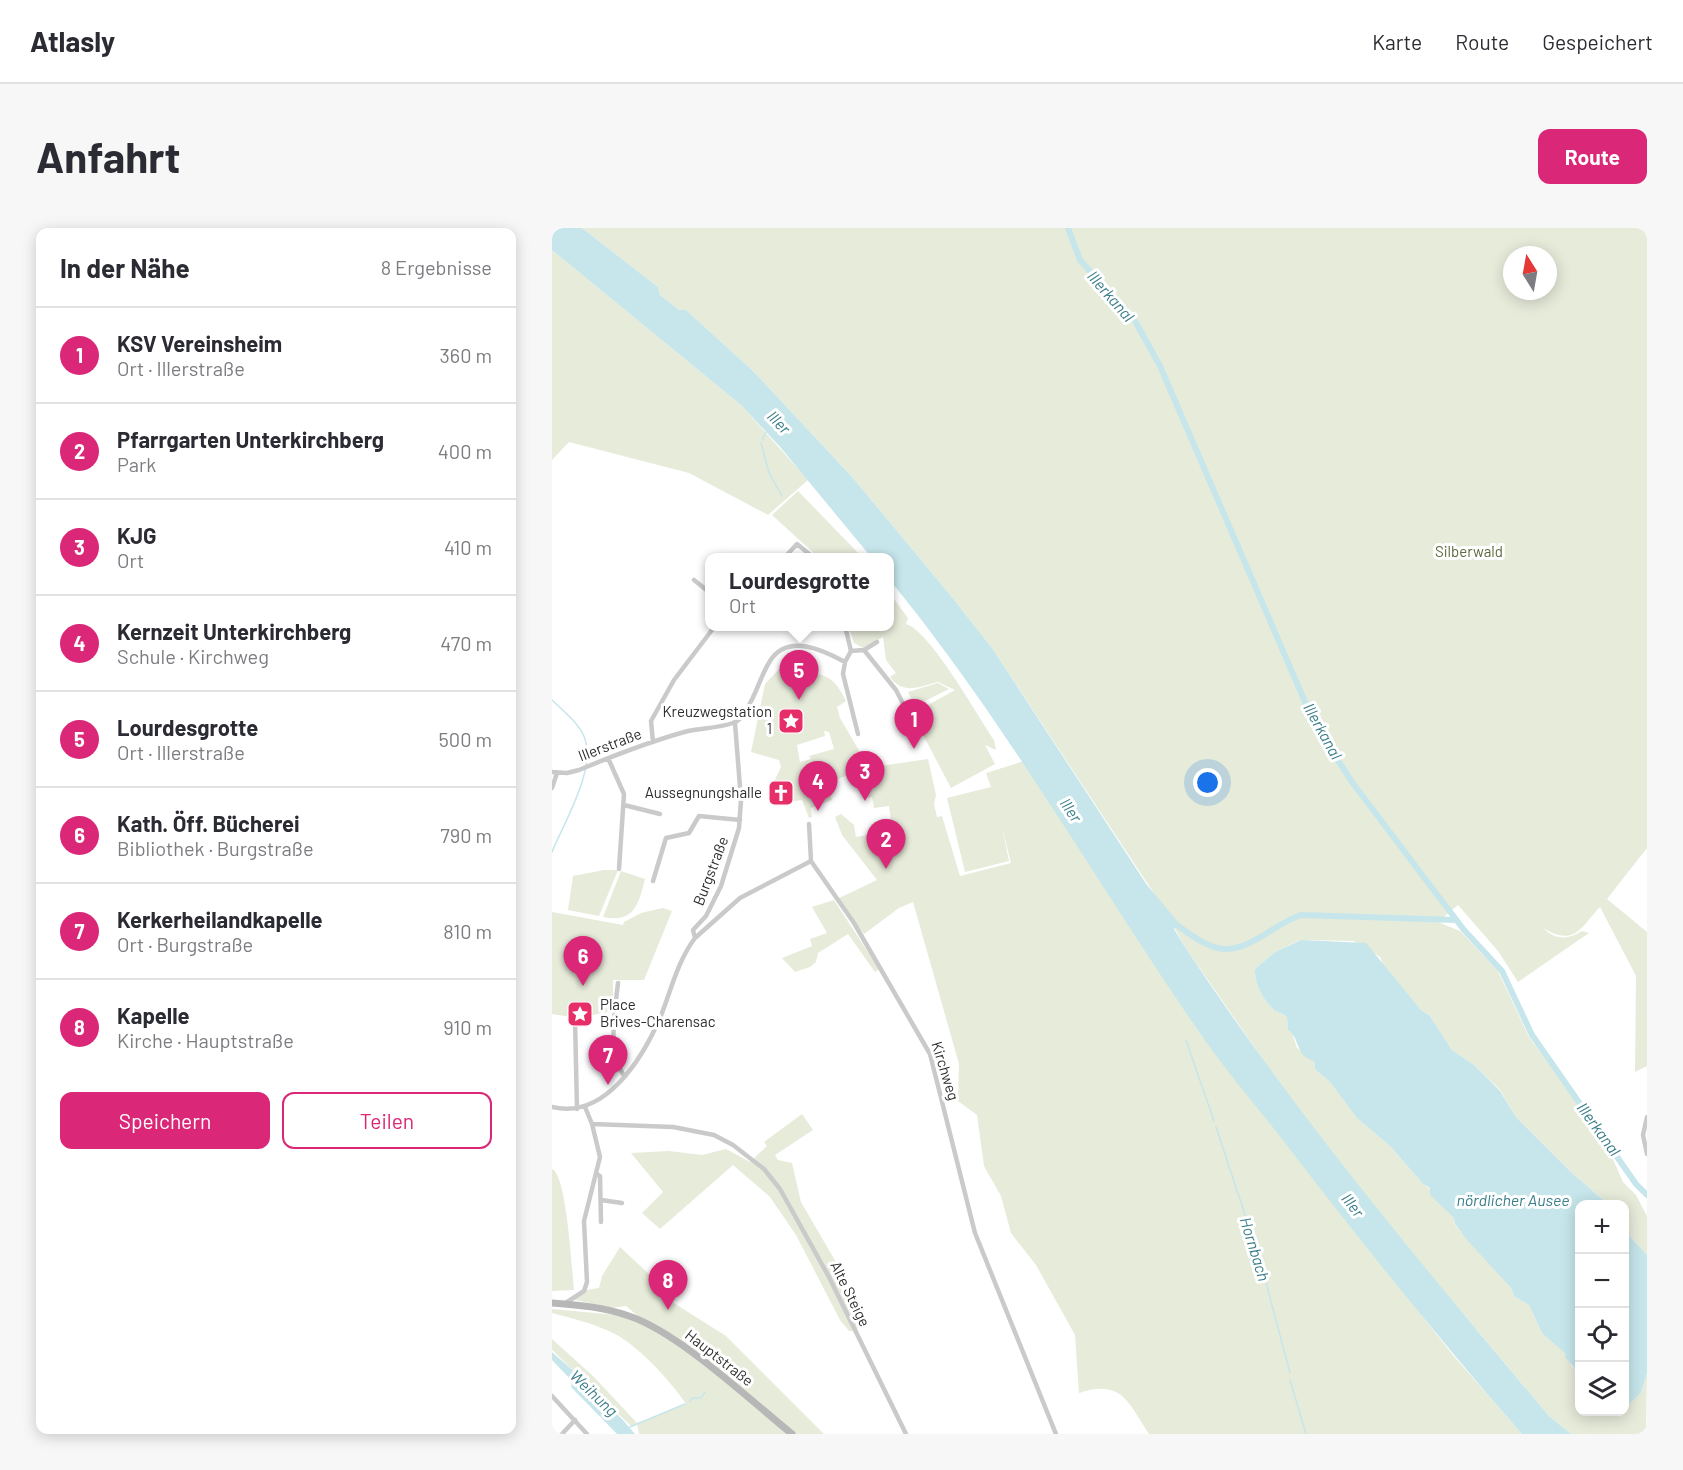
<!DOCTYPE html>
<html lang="de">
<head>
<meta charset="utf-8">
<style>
	body { margin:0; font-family:Barlow,sans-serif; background:#f7f7f7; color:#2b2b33 }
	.controls { position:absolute; right:18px; bottom:18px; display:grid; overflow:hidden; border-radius:12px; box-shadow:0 3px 15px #0003 }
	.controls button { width:54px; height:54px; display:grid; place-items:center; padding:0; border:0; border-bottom:2px solid #e1e1e2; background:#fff; color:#2b2b33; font:30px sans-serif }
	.compass { position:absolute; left:951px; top:18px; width:54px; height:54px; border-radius:50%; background:#fff; box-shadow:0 3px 15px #0003; rotate:349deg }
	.you { position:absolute; left:656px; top:555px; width:21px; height:21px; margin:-15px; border:4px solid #fff; border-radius:50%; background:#1a73e8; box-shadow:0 0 0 9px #1a73e833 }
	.badge { display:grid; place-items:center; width:39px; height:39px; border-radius:50%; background:#db2777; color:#fff; font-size:20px; font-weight:700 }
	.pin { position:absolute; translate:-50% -50px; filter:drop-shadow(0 2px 3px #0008) }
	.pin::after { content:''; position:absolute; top:32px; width:21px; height:18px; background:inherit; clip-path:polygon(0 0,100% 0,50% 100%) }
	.popup { position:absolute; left:153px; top:325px; width:189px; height:78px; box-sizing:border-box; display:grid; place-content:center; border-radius:12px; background:#fff; filter:drop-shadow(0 2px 4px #0005); font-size:20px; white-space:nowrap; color:#7c7c81 }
	.popup b { font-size:22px; color:#2b2b33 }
	.popup::after { content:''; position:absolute; left:50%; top:100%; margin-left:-12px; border:12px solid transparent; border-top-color:#fff }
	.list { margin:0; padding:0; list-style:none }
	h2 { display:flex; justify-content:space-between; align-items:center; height:78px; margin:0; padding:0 24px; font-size:26px }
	h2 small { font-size:20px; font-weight:400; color:#7c7c81 }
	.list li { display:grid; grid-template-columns:39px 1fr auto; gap:18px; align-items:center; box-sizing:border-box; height:96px; padding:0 24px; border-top:2px solid #e1e1e2 }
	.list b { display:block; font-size:22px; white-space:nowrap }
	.list p { margin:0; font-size:20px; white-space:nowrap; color:#7c7c81 }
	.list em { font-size:20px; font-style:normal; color:#7c7c81 }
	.actions { display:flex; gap:12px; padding:18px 24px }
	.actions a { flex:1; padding:14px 0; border:2px solid #db2777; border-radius:12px; text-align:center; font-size:21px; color:#db2777 }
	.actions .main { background:#db2777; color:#fff }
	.icon { flex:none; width:33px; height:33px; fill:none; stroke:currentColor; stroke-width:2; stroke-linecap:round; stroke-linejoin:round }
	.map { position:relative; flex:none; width:1095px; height:1206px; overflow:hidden; border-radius:12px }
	header { display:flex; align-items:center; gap:36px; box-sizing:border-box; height:84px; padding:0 30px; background:#fff; border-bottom:2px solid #e1e1e2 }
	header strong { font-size:28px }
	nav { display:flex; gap:33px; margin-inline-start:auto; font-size:21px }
	.intro { display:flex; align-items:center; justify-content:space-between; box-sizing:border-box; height:144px; padding:0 36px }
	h1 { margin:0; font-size:42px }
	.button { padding:15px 27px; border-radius:12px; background:#db2777; color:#fff; font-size:21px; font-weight:700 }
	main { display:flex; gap:36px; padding:0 36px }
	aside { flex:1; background:#fff; border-radius:12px; box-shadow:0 3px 15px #0003 }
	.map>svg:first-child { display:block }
	.green { fill:#e7ebda; fill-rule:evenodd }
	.water { fill:#c6e6eb }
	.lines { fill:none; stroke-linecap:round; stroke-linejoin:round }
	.stream { stroke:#c6e6eb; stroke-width:1.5 }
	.canal { stroke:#c6e6eb; stroke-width:6 }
	.minor { stroke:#cacaca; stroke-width:4.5 }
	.secondary { stroke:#b7b7b7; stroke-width:7 }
	.labels { text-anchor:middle; stroke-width:6; stroke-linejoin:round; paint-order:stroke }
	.park-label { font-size:15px; fill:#5b693b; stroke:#fff }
	.poi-label { font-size:15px; fill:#2d2d2d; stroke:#fff; text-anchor:end }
	.street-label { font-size:15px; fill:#2d2d2d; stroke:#fff }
	.water-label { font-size:16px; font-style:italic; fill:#397d89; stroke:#fff }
</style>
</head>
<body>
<header>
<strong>Atlasly</strong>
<nav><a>Karte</a><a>Route</a><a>Gespeichert</a></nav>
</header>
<div class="intro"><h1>Anfahrt</h1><a class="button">Route</a></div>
<main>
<aside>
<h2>In der Nähe<small>8 Ergebnisse</small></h2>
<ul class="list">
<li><span class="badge">1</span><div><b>KSV Vereinsheim</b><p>Ort · Illerstraße</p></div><em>360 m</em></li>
<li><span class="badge">2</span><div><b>Pfarrgarten Unterkirchberg</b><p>Park</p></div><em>400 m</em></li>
<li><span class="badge">3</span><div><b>KJG</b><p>Ort</p></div><em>410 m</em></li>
<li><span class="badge">4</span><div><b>Kernzeit Unterkirchberg</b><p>Schule · Kirchweg</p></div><em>470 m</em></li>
<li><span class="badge">5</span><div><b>Lourdesgrotte</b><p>Ort · Illerstraße</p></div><em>500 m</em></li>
<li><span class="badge">6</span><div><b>Kath. Öff. Bücherei</b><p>Bibliothek · Burgstraße</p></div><em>790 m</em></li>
<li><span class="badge">7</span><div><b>Kerkerheilandkapelle</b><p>Ort · Burgstraße</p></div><em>810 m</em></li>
<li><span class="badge">8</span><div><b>Kapelle</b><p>Kirche · Hauptstraße</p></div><em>910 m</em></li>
</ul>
<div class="actions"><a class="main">Speichern</a><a>Teilen</a></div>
</aside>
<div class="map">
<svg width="1095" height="1206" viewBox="0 0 1095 1206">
	<rect width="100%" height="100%" fill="#fff"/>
	<path class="green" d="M30 0H1095V620L1055 671 1095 704V838L1083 844 1084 748 1048 679C1028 700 1023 719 991 700 1003 712 1016 712 1030 703L1037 705 966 754 946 723 906 677 886 694 908 703 946 743 977 809 1053 913 1071 954 1084 967 1095 988V1027L1073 1003 1072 976H1056L1020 945 964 889 948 862 922 837 900 822 878 788 869 782 832 738 828 729 802 713 748 712 723 724 703 741C702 755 711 772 722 782 726 785 731 786 735 789L736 802 740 805 745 820 762 833 763 841 778 854 804 889 839 919 871 956 878 961 879 967 902 990 903 997 959 1060 962 1068 977 1077 990 1105 1015 1126 1019 1137 1027 1145 1028 1184H1072L1073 1180 1089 1165 1095 1145 1094 1206H1019L997 1188 826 984 735 866 635 722 607 673 440 420 399 368 301 250 202 144 134 82H127L108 67 106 59ZM960 27H996V63H960Z
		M0 22 189 177 256 252 216 287 137 245 17 214 0 232Z
		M246 263 310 329H266L220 287Z
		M337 364 356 390 354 396C379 404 425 487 442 512L444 522 433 517 443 536 399 560 360 486 403 462 386 454C367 459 351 467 338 449L344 445 334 432 331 409 311 420 302 415 298 403 305 399 337 398Z
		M229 439C259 454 275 432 294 473L285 479 288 490 315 536 328 538 376 531 384 567 382 576 385 589 390 588 408 648 459 635 450 599 457 633 413 644 395 570 439 559 434 545 472 533 647 804 900 1126 970 1206H597C576 1174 570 1151 527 1165L523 1107 484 1037 459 1005 449 968 432 938 425 887 406 873 407 836 361 674 347 680 312 706 285 671 325 652 290 607 283 589 289 586 302 597 304 609 321 606 319 596 339 592 337 578 322 580 320 569 314 570 310 549C298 544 286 550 276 556L280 572 259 580 260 589 257 590 250 572 223 576 220 558 229 539 227 532 199 524 213 456ZM272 503 277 504 282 521 257 528 259 531 248 534 245 517 273 508Z
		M386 455 397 461 363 478 356 464Z
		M52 642H66L47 688 16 682 21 648Z
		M69 643 93 651C86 678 82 695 51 689Z
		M282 672 327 741 323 744 296 706 266 725 264 734 258 739 243 744 230 730 260 718 258 711 275 705 260 679Z
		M111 680 120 683 92 752H61V783L25 790 0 786V684L71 697 72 694 89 685Z
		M250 886 261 902 223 927 226 932 240 935 249 974 288 1041 306 1097 305 1103H297L288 1092 244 1007 218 969 181 937 108 1001 90 985 111 964 79 925 117 923 150 927 174 921 198 934 215 918 212 914Z
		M0 941C15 947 20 1043 22 1062L0 1063Z
		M68 1019 97 1046 98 1060 174 1108 272 1206H87L85 1196 79 1198 0 1122V1111L41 1148 85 1195 134 1176C119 1153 83 1114 57 1103 39 1095 19 1090 0 1085V1081L87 1089 74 1078 60 1080 19 1071 34 1062 47 1060 50 1048Z"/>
	<path class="water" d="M0 0H30L106 59 108 67 127 82H134L202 144 301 250 399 368 440 420 595 657 626 694 622 701 635 722C744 887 870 1037 997 1188L1019 1206H970C890 1115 814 1020 740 924 709 883 674 844 645 801 542 651 453 493 337 351V330L319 329 229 220 189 177 0 22Z
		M749 712 814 715 869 782 878 788 900 822 922 837 948 863 964 889 1020 945 1056 976H1028L1027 1145 1013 1129 1014 1126 990 1105 977 1077 962 1068 959 1060 916 1013 903 996 902 990 878 967V960L871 956 839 919 804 889 778 854 763 841 762 833C742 827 749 811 736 802L735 789C730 785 726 785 722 782 711 772 702 755 703 741L723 724Z
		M1073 1003 1095 1027V1145L1089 1165 1073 1180Z
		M0 1125 56 1175 82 1206H65L19 1159 20 1153 0 1132Z"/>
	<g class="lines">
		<path class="stream" d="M210 212 214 204
			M209 215 217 245 230 268
			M0 472C10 482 25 493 31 506 47 538 12 594 0 624
			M634 812 662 893
			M664 899 708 1032 738 1145
			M0 1125 39 1159
			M738 1152 754 1206
			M44 1165 52 1172
			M138 1173 140 1170H149L153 1164
			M56 1175 64 1185
			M69 1191 82 1206
			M78 1199 133 1176"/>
		<path class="canal" d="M516 0 528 32 583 93 608 138 763 497 800 554 880 660 912 702 950 743 980 807 1084 956 1095 967
			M619 697H625C664 726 677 730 720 702 730 696 737 691 749 687L904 692"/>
		<path class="minor" d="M232 330 245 316 262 330
			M142 352 157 364
			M293 398 299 423
			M312 422 344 462 362 497
			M293 434 291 446 306 506
			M101 514 99 493 122 452 163 398
			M56 530 72 566 67 641
			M0 544 15 545 27 542C63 527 99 513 136 503 151 500 167 500 181 495 188 493 193 485 196 479 205 464 209 447 218 433 236 405 271 422 293 434L299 423 312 422 325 414
			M0 560 5 545
			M72 577 108 586
			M257 596 259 633 302 695 378 826 423 1005 504 1206
			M101 653 114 610 137 605 147 588 188 592
			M143 710 188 670 259 633
			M66 755C63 783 55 823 72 848
			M23 791 25 881
			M0 879C53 892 90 831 108 790 119 763 125 734 143 710L141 702 154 688 169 658 187 600 189 572 183 495
			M33 879 40 896 121 899 162 907 181 917 212 941 228 961 277 1049 354 1206
			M1095 889 1091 907 1095 926
			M45 946 48 948 49 994
			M49 972 70 975
			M12 1076 32 1063 35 1054 32 993 48 929 40 896
			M0 1168 35 1206
			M0 1204 2 1206
			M10 1206 23 1192"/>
		<path class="secondary" d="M0 1075C26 1077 52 1079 77 1088 126 1104 198 1172 240 1206"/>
	</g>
	<defs>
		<g id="sight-square" transform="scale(1.35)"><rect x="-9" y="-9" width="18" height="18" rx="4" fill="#e62e68" stroke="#fff"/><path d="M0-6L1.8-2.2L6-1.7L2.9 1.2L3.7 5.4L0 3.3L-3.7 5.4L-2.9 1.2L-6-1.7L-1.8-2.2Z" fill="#fff"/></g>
		<g id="church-square" transform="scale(1.35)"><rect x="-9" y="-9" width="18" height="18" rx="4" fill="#e62e68" stroke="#fff"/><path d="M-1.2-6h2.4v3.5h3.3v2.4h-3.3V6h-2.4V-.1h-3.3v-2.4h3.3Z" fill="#fff"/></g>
	</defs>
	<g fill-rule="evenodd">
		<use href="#sight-square" x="239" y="493"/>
		<use href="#church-square" x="229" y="565"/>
		<use href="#sight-square" x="28" y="786"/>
	</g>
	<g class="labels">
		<g class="park-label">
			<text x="917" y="329">Silberwald</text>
		</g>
		<g class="poi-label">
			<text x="220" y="489">Kreuzwegstation<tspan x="220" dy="17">1</tspan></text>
			<text x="210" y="570">Aussegnungshalle</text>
			<text x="48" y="782" text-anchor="start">Place<tspan x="48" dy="17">Brives-Charensac</tspan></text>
		</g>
		<g class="street-label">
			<text transform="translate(58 517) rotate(-21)" y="5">Illerstraße</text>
			<text transform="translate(159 643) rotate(-69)" y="5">Burgstraße</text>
			<text transform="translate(393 843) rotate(73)" y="5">Kirchweg</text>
			<text transform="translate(298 1066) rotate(64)" y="5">Alte Steige</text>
			<text transform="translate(167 1130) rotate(38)" y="5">Hauptstraße</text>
		</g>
		<g class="water-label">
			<text transform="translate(559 68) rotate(49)" y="6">Illerkanal</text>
			<text transform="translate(227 194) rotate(46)" y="6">Iller</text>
			<text transform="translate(771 503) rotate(61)" y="6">Illerkanal</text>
			<text transform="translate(519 582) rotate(56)" y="6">Iller</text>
			<text transform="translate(1047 901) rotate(54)" y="6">Illerkanal</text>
			<text x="961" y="978">nördlicher Ausee</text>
			<text transform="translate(801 977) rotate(52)" y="6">Iller</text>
			<text transform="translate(703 1021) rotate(73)" y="6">Hornbach</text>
			<text transform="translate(42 1165) rotate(44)" y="6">Weihung</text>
		</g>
	</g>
</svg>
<div class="controls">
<button>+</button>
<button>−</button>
<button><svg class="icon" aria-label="locate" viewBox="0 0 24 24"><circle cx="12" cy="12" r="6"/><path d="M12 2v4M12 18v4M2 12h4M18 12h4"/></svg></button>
<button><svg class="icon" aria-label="layers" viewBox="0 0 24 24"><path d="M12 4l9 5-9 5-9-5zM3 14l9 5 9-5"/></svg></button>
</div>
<svg class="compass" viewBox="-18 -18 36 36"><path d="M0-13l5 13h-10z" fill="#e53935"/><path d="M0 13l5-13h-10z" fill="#7c7c81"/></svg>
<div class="you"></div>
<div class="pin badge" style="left:362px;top:521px">1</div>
<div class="pin badge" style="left:334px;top:641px">2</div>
<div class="pin badge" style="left:313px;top:573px">3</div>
<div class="pin badge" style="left:266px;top:583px">4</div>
<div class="pin badge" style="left:247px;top:472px">5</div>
<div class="popup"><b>Lourdesgrotte</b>Ort</div>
<div class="pin badge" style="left:31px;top:758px">6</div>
<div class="pin badge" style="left:56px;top:857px">7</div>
<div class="pin badge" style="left:116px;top:1082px">8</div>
</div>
</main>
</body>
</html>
